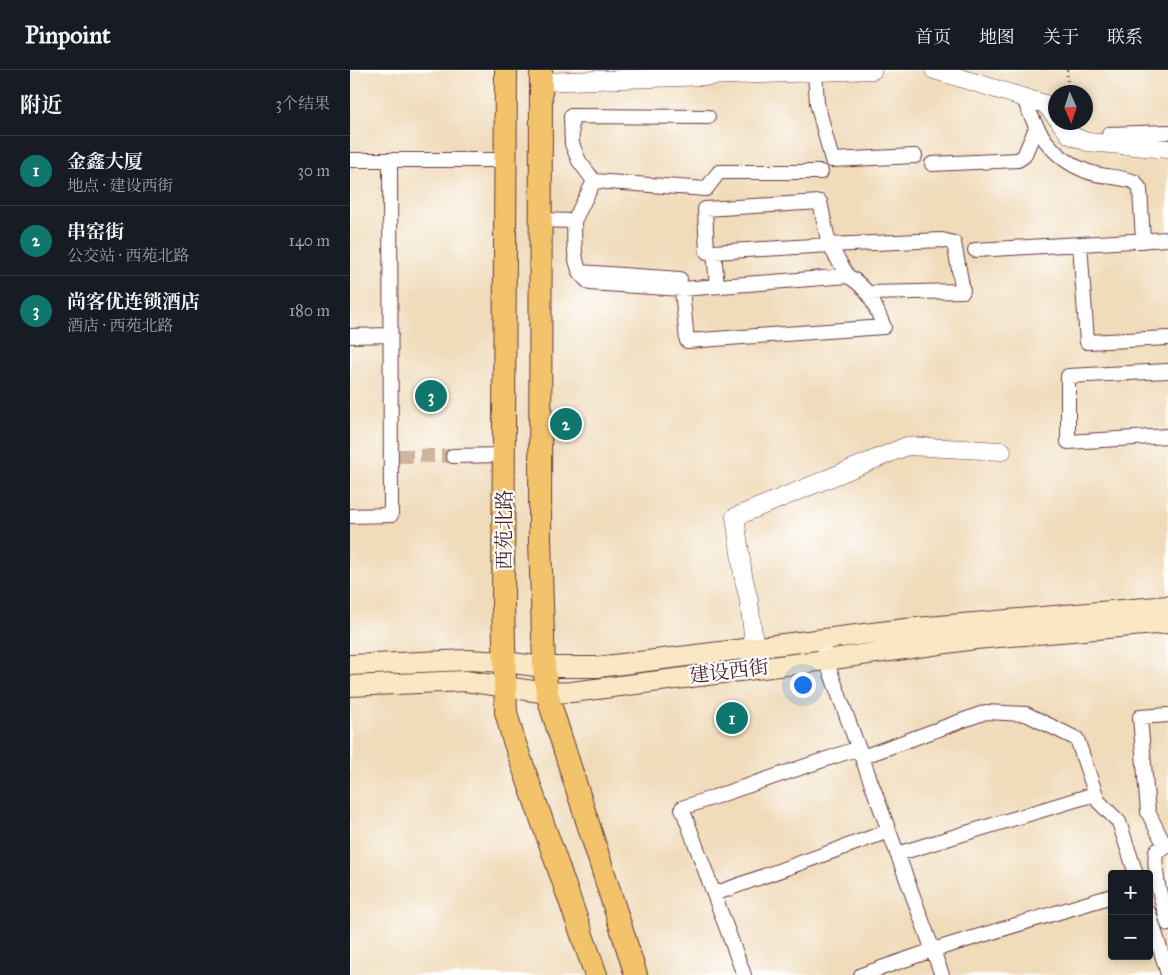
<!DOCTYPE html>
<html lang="zh">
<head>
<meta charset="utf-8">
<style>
	body { margin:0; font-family:"IM FELL Great Primer","Noto Serif SC",serif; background:#20242c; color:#f1f3f6 }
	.controls { position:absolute; right:15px; bottom:15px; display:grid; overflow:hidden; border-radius:5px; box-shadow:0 2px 8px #0003 }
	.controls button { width:45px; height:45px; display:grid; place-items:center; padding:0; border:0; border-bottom:1px solid #363941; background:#171b24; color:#f1f3f6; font:25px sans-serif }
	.compass { position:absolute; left:698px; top:15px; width:45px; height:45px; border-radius:50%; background:#171b24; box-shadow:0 2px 8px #0003; rotate:177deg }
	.you { position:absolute; left:452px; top:614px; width:18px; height:18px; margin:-12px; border:4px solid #fff; border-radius:50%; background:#1a73e8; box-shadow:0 0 0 8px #1a73e833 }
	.badge { display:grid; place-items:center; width:32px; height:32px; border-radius:50%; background:#0f766e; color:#fff; font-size:16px; font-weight:700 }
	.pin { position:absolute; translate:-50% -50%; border:2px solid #fff; box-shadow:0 1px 5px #0006 }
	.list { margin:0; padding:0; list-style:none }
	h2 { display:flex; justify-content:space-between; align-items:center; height:65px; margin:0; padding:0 20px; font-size:21px }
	h2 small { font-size:16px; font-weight:400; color:#9ea1a6 }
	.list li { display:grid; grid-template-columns:32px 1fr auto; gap:15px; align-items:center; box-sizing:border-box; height:70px; padding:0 20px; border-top:1px solid #363941 }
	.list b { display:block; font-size:19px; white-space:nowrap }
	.list p { margin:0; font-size:16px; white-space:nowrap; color:#9ea1a6 }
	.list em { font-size:16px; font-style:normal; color:#9ea1a6 }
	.map { position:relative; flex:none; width:818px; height:905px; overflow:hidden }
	header { display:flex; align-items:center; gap:30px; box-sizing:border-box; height:70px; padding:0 25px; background:#171b24; border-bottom:1px solid #363941 }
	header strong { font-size:24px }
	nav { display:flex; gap:28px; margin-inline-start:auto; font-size:18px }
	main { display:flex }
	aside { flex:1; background:#171b24 }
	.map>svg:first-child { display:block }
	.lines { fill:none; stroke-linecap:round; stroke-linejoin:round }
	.minor-tunnel { stroke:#cfb59d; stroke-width:14; stroke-dasharray:14 7; stroke-linecap:butt }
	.minor-casing { stroke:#633b40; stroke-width:16 }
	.tertiary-casing { stroke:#633b40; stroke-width:19 }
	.secondary-casing { stroke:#633b40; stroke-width:22 }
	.primary-casing { stroke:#633b40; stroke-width:24 }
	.path { stroke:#633b40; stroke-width:3; stroke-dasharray:1 4; stroke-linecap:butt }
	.minor { stroke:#fff; stroke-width:14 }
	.tertiary { stroke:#fff; stroke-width:18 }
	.secondary { stroke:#fae7c3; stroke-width:20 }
	.primary { stroke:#f2c36a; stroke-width:22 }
	.labels { text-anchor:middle; stroke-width:4.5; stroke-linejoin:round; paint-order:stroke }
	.street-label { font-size:20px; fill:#4a1f2b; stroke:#fff }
</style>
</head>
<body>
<header>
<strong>Pinpoint</strong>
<nav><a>首页</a><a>地图</a><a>关于</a><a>联系</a></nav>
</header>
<main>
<aside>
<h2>附近<small>3个结果</small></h2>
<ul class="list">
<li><span class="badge">1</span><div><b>金鑫大厦</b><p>地点 · 建设西街</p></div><em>30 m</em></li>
<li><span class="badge">2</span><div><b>串窑街</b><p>公交站 · 西苑北路</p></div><em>140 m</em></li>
<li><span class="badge">3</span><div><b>尚客优连锁酒店</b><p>酒店 · 西苑北路</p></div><em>180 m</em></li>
</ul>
</aside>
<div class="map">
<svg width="818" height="905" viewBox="0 0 818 905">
	<rect width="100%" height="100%" fill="#fff"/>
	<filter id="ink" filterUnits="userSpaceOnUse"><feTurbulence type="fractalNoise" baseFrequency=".02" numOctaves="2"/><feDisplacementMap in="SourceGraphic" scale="10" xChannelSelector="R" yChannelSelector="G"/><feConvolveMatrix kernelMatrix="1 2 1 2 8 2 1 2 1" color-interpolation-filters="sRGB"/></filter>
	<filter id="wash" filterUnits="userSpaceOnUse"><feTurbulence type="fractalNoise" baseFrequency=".0096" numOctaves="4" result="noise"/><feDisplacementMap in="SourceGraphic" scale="20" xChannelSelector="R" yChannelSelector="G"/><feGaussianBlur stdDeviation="1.12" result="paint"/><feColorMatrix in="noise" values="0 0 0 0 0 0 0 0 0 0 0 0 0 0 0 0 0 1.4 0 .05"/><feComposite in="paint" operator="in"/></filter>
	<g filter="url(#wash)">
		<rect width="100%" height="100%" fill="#f0dbba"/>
	</g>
	<g filter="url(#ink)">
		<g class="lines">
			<path class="minor-tunnel" d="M49 386H103"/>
			<g class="minor-casing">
				<path id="minor" d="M465 2 467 33 482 90 565 86
					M673 27C686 60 700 87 736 101 751 107 769 106 785 112L790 119 793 171
					M759 64 818 62
					M0 90H156
					M582 94 668 90 674 86 686 58
					M244 111 229 91 222 74 221 46 358 47
					M190 150 224 151C225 172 221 200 240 213L332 219 498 206C520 219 524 234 534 257L337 271 332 219
					M224 151 244 111 356 119 369 102H471
					M730 174 737 272 818 268
					M625 180 818 169
					M364 182H357L355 139 470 132 479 175 592 170 604 173 613 221 518 223
					M229 202 330 209
					M367 216 364 182 479 175 498 206
					M0 266 41 265
					M818 301 718 306V372L818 366
					M103 386 154 385
					M0 446 41 445 40 90
					M473 569 476 590 592 905
					M512 687 636 642 676 644 727 669 748 731 769 752 786 804
					M815 776 798 742 790 647 818 645
					M818 776 806 781C803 806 812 830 818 854
					M547 784 745 724
					M364 824 539 761
					M799 843 818 904
					M394 905 332 738 509 678
					M511 905 583 880 762 826"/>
			</g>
			<g class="tertiary-casing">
				<path id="tertiary" d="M584 0 695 34 706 47
					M191 12 523 0
					M710 52 720 65 737 72 818 79
					M407 598 399 531 393 505 385 447 557 376 652 381"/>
			</g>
			<g class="secondary-casing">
				<path id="secondary" d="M0 595 118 590 154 592 194 597H248L555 559 818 536
					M0 616 115 611 197 623 222 622 476 590 625 569 818 553"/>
			</g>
			<g class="primary-casing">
				<path id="primary" d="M156 0 153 535 156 642 163 668 246 905
					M191 0 190 469 194 597 197 623 202 640 286 905"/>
			</g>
			<path class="path" d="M717 0 718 22"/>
			<use href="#minor" class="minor"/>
			<use href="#tertiary" class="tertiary"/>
			<use href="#secondary" class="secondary"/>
			<use href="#primary" class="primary"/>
		</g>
	</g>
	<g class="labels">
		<g class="street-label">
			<text transform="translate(154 460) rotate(-90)" y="7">西苑北路</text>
			<text transform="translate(379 601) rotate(-7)" y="7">建设西街</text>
		</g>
	</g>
</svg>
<div class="controls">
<button>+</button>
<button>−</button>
</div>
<svg class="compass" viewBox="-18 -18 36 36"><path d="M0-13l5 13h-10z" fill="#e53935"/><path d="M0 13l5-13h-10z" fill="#9ea1a6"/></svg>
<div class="you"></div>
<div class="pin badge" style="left:382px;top:648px">1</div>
<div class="pin badge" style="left:216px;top:354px">2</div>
<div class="pin badge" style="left:81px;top:326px">3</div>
</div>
</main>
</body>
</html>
